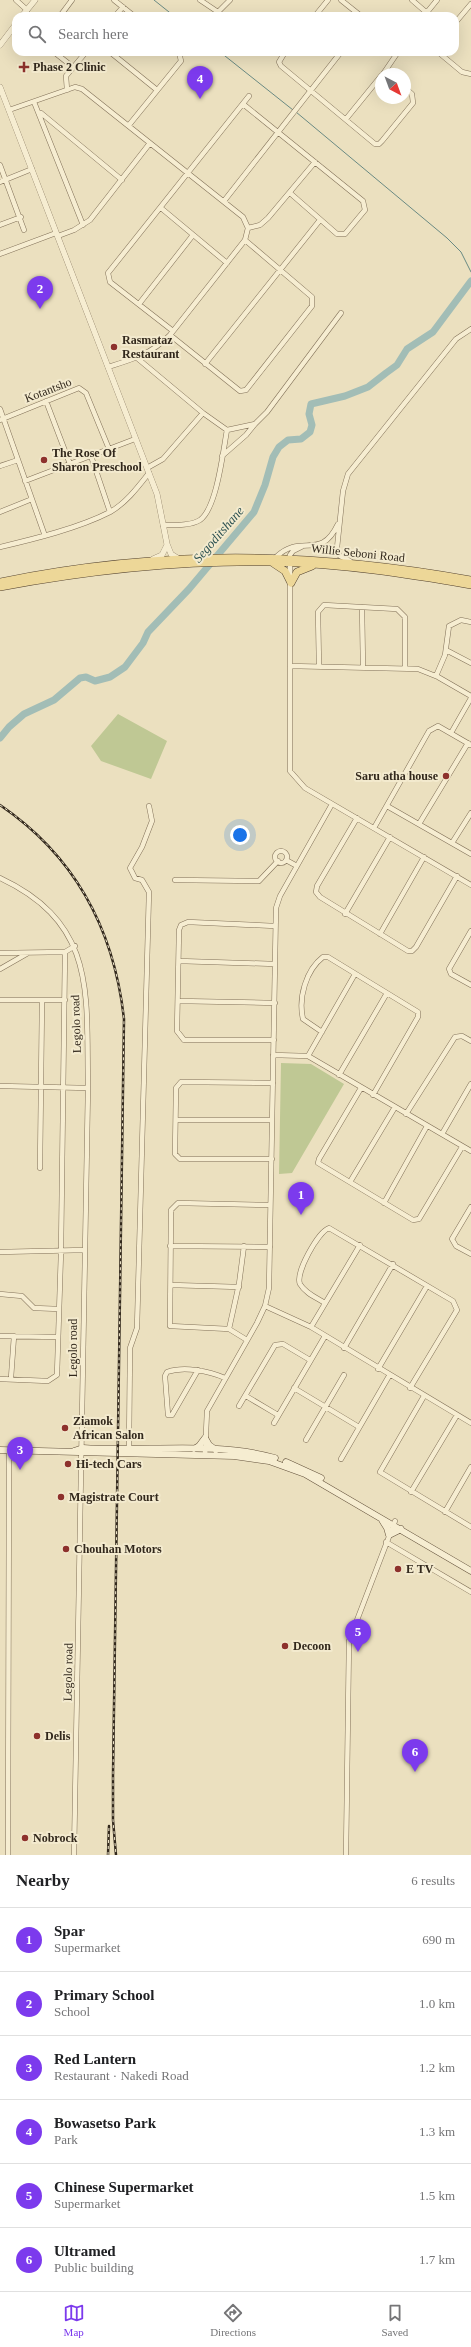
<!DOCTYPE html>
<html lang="en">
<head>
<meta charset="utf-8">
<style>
	body { margin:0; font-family:"Times New Roman",serif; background:#f6f6f6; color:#202124 }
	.compass { position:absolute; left:375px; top:68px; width:36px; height:36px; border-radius:50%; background:#fff; box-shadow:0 4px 16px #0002; rotate:139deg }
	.you { position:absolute; left:240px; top:835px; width:14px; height:14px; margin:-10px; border:3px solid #fff; border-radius:50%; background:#1a73e8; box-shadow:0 0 0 6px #1a73e833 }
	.badge { display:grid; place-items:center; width:26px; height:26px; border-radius:50%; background:#7c3aed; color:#fff; font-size:13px; font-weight:700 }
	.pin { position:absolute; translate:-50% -33px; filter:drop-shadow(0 1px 2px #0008) }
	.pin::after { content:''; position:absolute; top:21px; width:14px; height:12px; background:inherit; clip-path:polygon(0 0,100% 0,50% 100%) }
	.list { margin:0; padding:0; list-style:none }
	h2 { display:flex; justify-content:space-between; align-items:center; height:52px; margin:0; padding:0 16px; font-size:17px }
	h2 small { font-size:13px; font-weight:400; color:#757577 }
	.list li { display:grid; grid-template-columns:26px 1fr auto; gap:12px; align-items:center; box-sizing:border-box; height:64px; padding:0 16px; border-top:1px solid #e0e0e0 }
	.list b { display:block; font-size:15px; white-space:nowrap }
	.list p { margin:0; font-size:13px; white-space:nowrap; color:#757577 }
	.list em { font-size:13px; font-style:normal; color:#757577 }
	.icon { flex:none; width:22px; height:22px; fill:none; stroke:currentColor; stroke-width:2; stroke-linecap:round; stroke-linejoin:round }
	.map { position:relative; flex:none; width:471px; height:1855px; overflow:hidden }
	.search { position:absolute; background:#fff; box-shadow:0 4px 16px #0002; left:12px; right:12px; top:12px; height:44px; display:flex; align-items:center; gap:10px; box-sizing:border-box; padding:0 14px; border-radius:12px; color:#757577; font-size:15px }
	.sheet { height:436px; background:#fff }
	nav { display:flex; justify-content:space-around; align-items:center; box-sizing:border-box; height:56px; border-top:1px solid #e0e0e0; background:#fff; font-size:11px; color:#757577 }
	nav a { display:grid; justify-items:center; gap:2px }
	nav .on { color:#7c3aed }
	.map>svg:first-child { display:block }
	.green { fill:#bfc894 }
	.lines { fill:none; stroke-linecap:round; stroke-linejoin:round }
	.stream { stroke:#6a8a83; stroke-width:1 }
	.river { stroke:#a2bdb6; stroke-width:7 }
	.minor-casing { stroke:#827159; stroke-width:5.5 }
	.tertiary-casing { stroke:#827159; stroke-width:6 }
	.secondary-casing { stroke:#64523c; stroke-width:7 }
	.primary-casing { stroke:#503f2d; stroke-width:8 }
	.minor { stroke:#f6edd1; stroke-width:4.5 }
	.tertiary { stroke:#f6edd1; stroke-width:5.5 }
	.secondary { stroke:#f6edd1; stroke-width:6 }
	.primary { stroke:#edd798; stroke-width:7 }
	.rail-casing { stroke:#32281c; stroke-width:2.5 }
	.rail { stroke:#f3eace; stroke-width:1; stroke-dasharray:3; stroke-linecap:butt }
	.poi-dot { fill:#8d312c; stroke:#f3eace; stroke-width:1.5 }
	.labels { text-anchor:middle; stroke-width:4; stroke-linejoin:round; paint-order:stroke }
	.poi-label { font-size:12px; font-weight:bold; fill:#32281c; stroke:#f3eace; text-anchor:start }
	.street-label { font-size:12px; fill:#32281c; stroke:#f3eace }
	.water-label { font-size:13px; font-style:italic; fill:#2c5151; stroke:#f3eace }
</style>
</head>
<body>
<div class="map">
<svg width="471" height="1855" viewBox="0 0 471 1855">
	<rect width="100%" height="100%" fill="#ebe0bf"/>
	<path class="green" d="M118 714 167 741 151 779 101 761 91 746Z
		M281 1063 311 1064 344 1084 292 1173 279 1174Z"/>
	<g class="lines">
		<path class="stream" d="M154 0 174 16
			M220 52 293 110
			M296 112 447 238 461 252 471 272"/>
		<path class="river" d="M0 738 9 727 24 714 54 700 80 678 86 677 95 681 110 677 125 667 143 643 148 632 189 589 254 512 265 485 273 457 279 447 288 440 301 439 310 432 312 425 309 414 311 404 345 396 368 387 386 373 397 365 407 349 433 332 471 281"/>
		<g class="minor-casing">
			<path id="minor" d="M16 0 27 10
				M114 0 134 16
				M200 0 218 12 230 0
				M341 0 361 16
				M412 0 427 13
				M60 16 72 0
				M115 16 123 7
				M315 16 328 0
				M424 16 437 0
				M455 23 471 4
				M54 52 73 67
				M110 52 157 90
				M285 52 279 62 281 66 375 144H379L382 141 413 103 412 94 405 88
				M438 52 462 72 471 74
				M383 74 398 52
				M67 90 66 76 86 52
				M34 102 83 225
				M243 104 363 201 365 210 345 234H337L290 193
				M9 110 75 87 82 89 243 217 248 228 245 240 170 335C151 354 134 359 108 367
				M41 113 122 180
				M346 119 381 76
				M129 125 181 61 179 52
				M0 165 24 230
				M0 182 32 169
				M224 201 341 52
				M161 208 227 263
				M0 225 21 217
				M248 228 260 225 268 218 315 162
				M58 236 74 230 90 220 150 143
				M0 254 56 233
				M139 304 193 235
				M173 331 110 282 108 273 249 96
				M170 335 240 391 246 390 312 306V297L245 240
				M137 358 203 413 163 459 147 468
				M205 364 320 220
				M46 401 70 464
				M0 409 45 536
				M203 413 227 430 255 424 267 412 341 313
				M0 420 79 388 86 393 109 449
				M91 456 110 512
				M222 456 246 435 255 424
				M0 466 18 460
				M25 481 135 439
				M0 512 32 499
				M163 525C174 525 190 526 200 520 217 508 223 451 227 430
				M303 546 293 551 290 555V771L305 788 471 885
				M0 547C34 539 79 528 110 512 126 503 138 487 149 473
				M276 557C302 532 320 562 338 524
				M350 561 340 556 337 548 343 491 348 474 456 339 471 329
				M362 607 363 667
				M446 650 471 663
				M290 666 418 669 438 677 471 696
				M319 666 318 612 324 605 397 609 405 617V668
				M436 676 445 655 449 626 461 620 471 622
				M451 733 471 698
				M387 806 471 854
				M357 818 317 886 316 892 320 897 408 951H412L416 947 457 876
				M419 824 468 743
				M374 828 429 731 438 726 471 745
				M452 843 471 813
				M275 857a6 6 0 1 1 12 0a6 6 0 1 1-12 0Z
				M286 860 297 866
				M0 878C98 924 86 995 88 1088L74 1855
				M175 880 259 881 278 861
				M345 914 390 837
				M471 931 449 969 451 974 471 985
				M380 934 424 857
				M0 953 65 952 75 946
				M179 961 275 964
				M0 969 28 953
				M0 1000H65
				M179 1001 275 1003
				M322 1032 303 1019C298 998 306 970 323 957H328L418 1012V1017L373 1095
				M274 1040H184L177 1031 179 930 181 925 188 922 275 926
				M273 1055 308 1056 471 1151
				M308 1056 355 974
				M339 1075 387 993
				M0 1086 88 1088
				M361 1088 319 1159 318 1163 413 1220 419 1219 462 1147
				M406 1114 455 1037 462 1036 471 1041
				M176 1120H272
				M442 1134 471 1084
				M272 1159H180L175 1154 176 1088 181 1082 273 1083
				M40 1168 42 1001
				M350 1182 395 1107
				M384 1203 427 1126
				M471 1207 452 1239 456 1246 471 1254
				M170 1246 270 1247
				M0 1252 84 1250
				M171 1285 239 1287
				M0 1294 22 1296 34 1308 59 1309
				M325 1303C317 1298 305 1293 300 1284 295 1273 318 1232 329 1228L453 1301 457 1310 410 1388
				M265 1306 311 1327 471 1423
				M311 1327 360 1245
				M229 1329 239 1284 244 1246
				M0 1336 58 1337
				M247 1340 229 1329 170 1326 171 1210 178 1203 270 1205
				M344 1348 393 1264
				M378 1369 427 1286
				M198 1370 172 1415H168L165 1376 167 1372C184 1366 209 1371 225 1378
				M11 1378 14 1336
				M0 1379 48 1381 57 1375 61 1252 65 952
				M294 1388 359 1427
				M246 1396 278 1415
				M424 1396 380 1472 471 1527
				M239 1406 275 1345 283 1344 310 1360
				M274 1423 325 1336
				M306 1440 344 1375
				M129 1449 130 1348 137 1328 149 892 142 880 135 878 130 868 142 847 152 821 149 806
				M205 1455 207 1411 257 1323 265 1306 269 1288 276 908 280 896 332 804
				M341 1459 389 1376
				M411 1492 457 1415
				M445 1512 471 1467
				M386 1542 471 1592
				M8 1855 9 1450
				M346 1855 349 1641 395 1521"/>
		</g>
		<g class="tertiary-casing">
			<path id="tertiary" d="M22 16 35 0
				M0 45 16 24
				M0 87 157 494 167 544 171 554 179 559
				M153 559 162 555 167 545"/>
		</g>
		<g class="secondary-casing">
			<path id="secondary" d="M194 1449 199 1446 205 1438 209 1445 216 1450
				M0 1450 234 1456 269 1461 305 1474 471 1571
				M74 1451 83 1448C146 1452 214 1441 275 1458
				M286 1462 321 1478
				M382 1520 387 1528 389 1535 401 1529"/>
		</g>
		<g class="primary-casing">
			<path id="primary" d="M273 563 285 571 291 583
				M0 582C160 549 311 551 471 580
				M291 583 297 572 312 566
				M0 587C91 570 183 560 276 562 342 564 407 574 471 585"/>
		</g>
		<use href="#minor" class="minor"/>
		<use href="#tertiary" class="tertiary"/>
		<use href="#secondary" class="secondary"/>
		<use href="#primary" class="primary"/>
		<g class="rail-casing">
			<path id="rail" d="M0 805C75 856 114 929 124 1019L113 1776V1820L116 1855
				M108 1855 109 1826"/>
		</g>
		<use href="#rail" class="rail"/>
	</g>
	<g class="poi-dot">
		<path d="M22 61h4v4h4v4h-4v4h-4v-4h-4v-4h4z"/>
		<circle cx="114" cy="347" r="4"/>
		<circle cx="44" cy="460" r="4"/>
		<circle cx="446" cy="776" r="4"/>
		<circle cx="65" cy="1428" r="4"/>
		<circle cx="68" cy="1464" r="4"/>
		<circle cx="61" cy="1497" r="4"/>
		<circle cx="66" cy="1549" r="4"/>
		<circle cx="398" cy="1569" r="4"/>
		<circle cx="285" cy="1646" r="4"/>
		<circle cx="37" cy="1736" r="4"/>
		<circle cx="25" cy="1838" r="4"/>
	</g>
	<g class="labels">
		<g class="poi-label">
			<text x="33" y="71">Phase 2 Clinic</text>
			<text x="122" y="344">Rasmataz<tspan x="122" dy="14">Restaurant</tspan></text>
			<text x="52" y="457">The Rose Of<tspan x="52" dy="14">Sharon Preschool</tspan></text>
			<text x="438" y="780" text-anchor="end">Saru atha house</text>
			<text x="73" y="1425">Ziamok<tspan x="73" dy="14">African Salon</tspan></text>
			<text x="76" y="1468">Hi-tech Cars</text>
			<text x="69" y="1501">Magistrate Court</text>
			<text x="74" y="1553">Chouhan Motors</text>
			<text x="406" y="1573">E TV</text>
			<text x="293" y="1650">Decoon</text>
			<text x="45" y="1740">Delis</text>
			<text x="33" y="1842">Nobrock</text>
		</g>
		<g class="street-label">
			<text transform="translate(48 390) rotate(-21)" y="4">Kotantsho</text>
			<text transform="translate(358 553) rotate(6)" y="4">Willie Seboni Road</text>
			<text transform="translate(76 1024) rotate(-92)" y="4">Legolo road</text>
			<text transform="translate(73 1348) rotate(-90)" y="4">Legolo road</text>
			<text transform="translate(68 1672) rotate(-89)" y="4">Legolo road</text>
		</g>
		<g class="water-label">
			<text transform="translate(218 534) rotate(-49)" y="5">Segoditshane</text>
		</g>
	</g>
</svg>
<svg class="compass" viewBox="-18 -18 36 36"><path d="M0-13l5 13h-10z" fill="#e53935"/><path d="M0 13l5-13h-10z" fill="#757577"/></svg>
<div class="you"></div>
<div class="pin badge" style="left:301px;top:1215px">1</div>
<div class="pin badge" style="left:40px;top:309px">2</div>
<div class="pin badge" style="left:20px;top:1470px">3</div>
<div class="pin badge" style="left:200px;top:99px">4</div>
<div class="pin badge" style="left:358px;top:1652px">5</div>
<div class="pin badge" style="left:415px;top:1772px">6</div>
<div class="search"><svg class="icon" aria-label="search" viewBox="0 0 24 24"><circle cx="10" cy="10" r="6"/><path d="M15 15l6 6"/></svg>Search here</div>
</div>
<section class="sheet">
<h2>Nearby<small>6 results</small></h2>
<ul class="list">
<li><span class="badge">1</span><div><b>Spar</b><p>Supermarket</p></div><em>690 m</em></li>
<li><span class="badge">2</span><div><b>Primary School</b><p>School</p></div><em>1.0 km</em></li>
<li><span class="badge">3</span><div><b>Red Lantern</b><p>Restaurant · Nakedi Road</p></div><em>1.2 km</em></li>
<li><span class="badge">4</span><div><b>Bowasetso Park</b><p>Park</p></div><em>1.3 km</em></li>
<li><span class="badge">5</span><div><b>Chinese Supermarket</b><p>Supermarket</p></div><em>1.5 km</em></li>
<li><span class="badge">6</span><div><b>Ultramed</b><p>Public building</p></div><em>1.7 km</em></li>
</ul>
</section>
<nav>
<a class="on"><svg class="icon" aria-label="map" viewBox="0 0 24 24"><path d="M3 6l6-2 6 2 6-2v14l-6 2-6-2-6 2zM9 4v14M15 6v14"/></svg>Map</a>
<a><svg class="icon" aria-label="directions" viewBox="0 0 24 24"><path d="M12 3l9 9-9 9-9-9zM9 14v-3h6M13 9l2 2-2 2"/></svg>Directions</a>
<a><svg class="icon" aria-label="saved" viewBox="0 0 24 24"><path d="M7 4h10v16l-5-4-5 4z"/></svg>Saved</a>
</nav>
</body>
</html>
